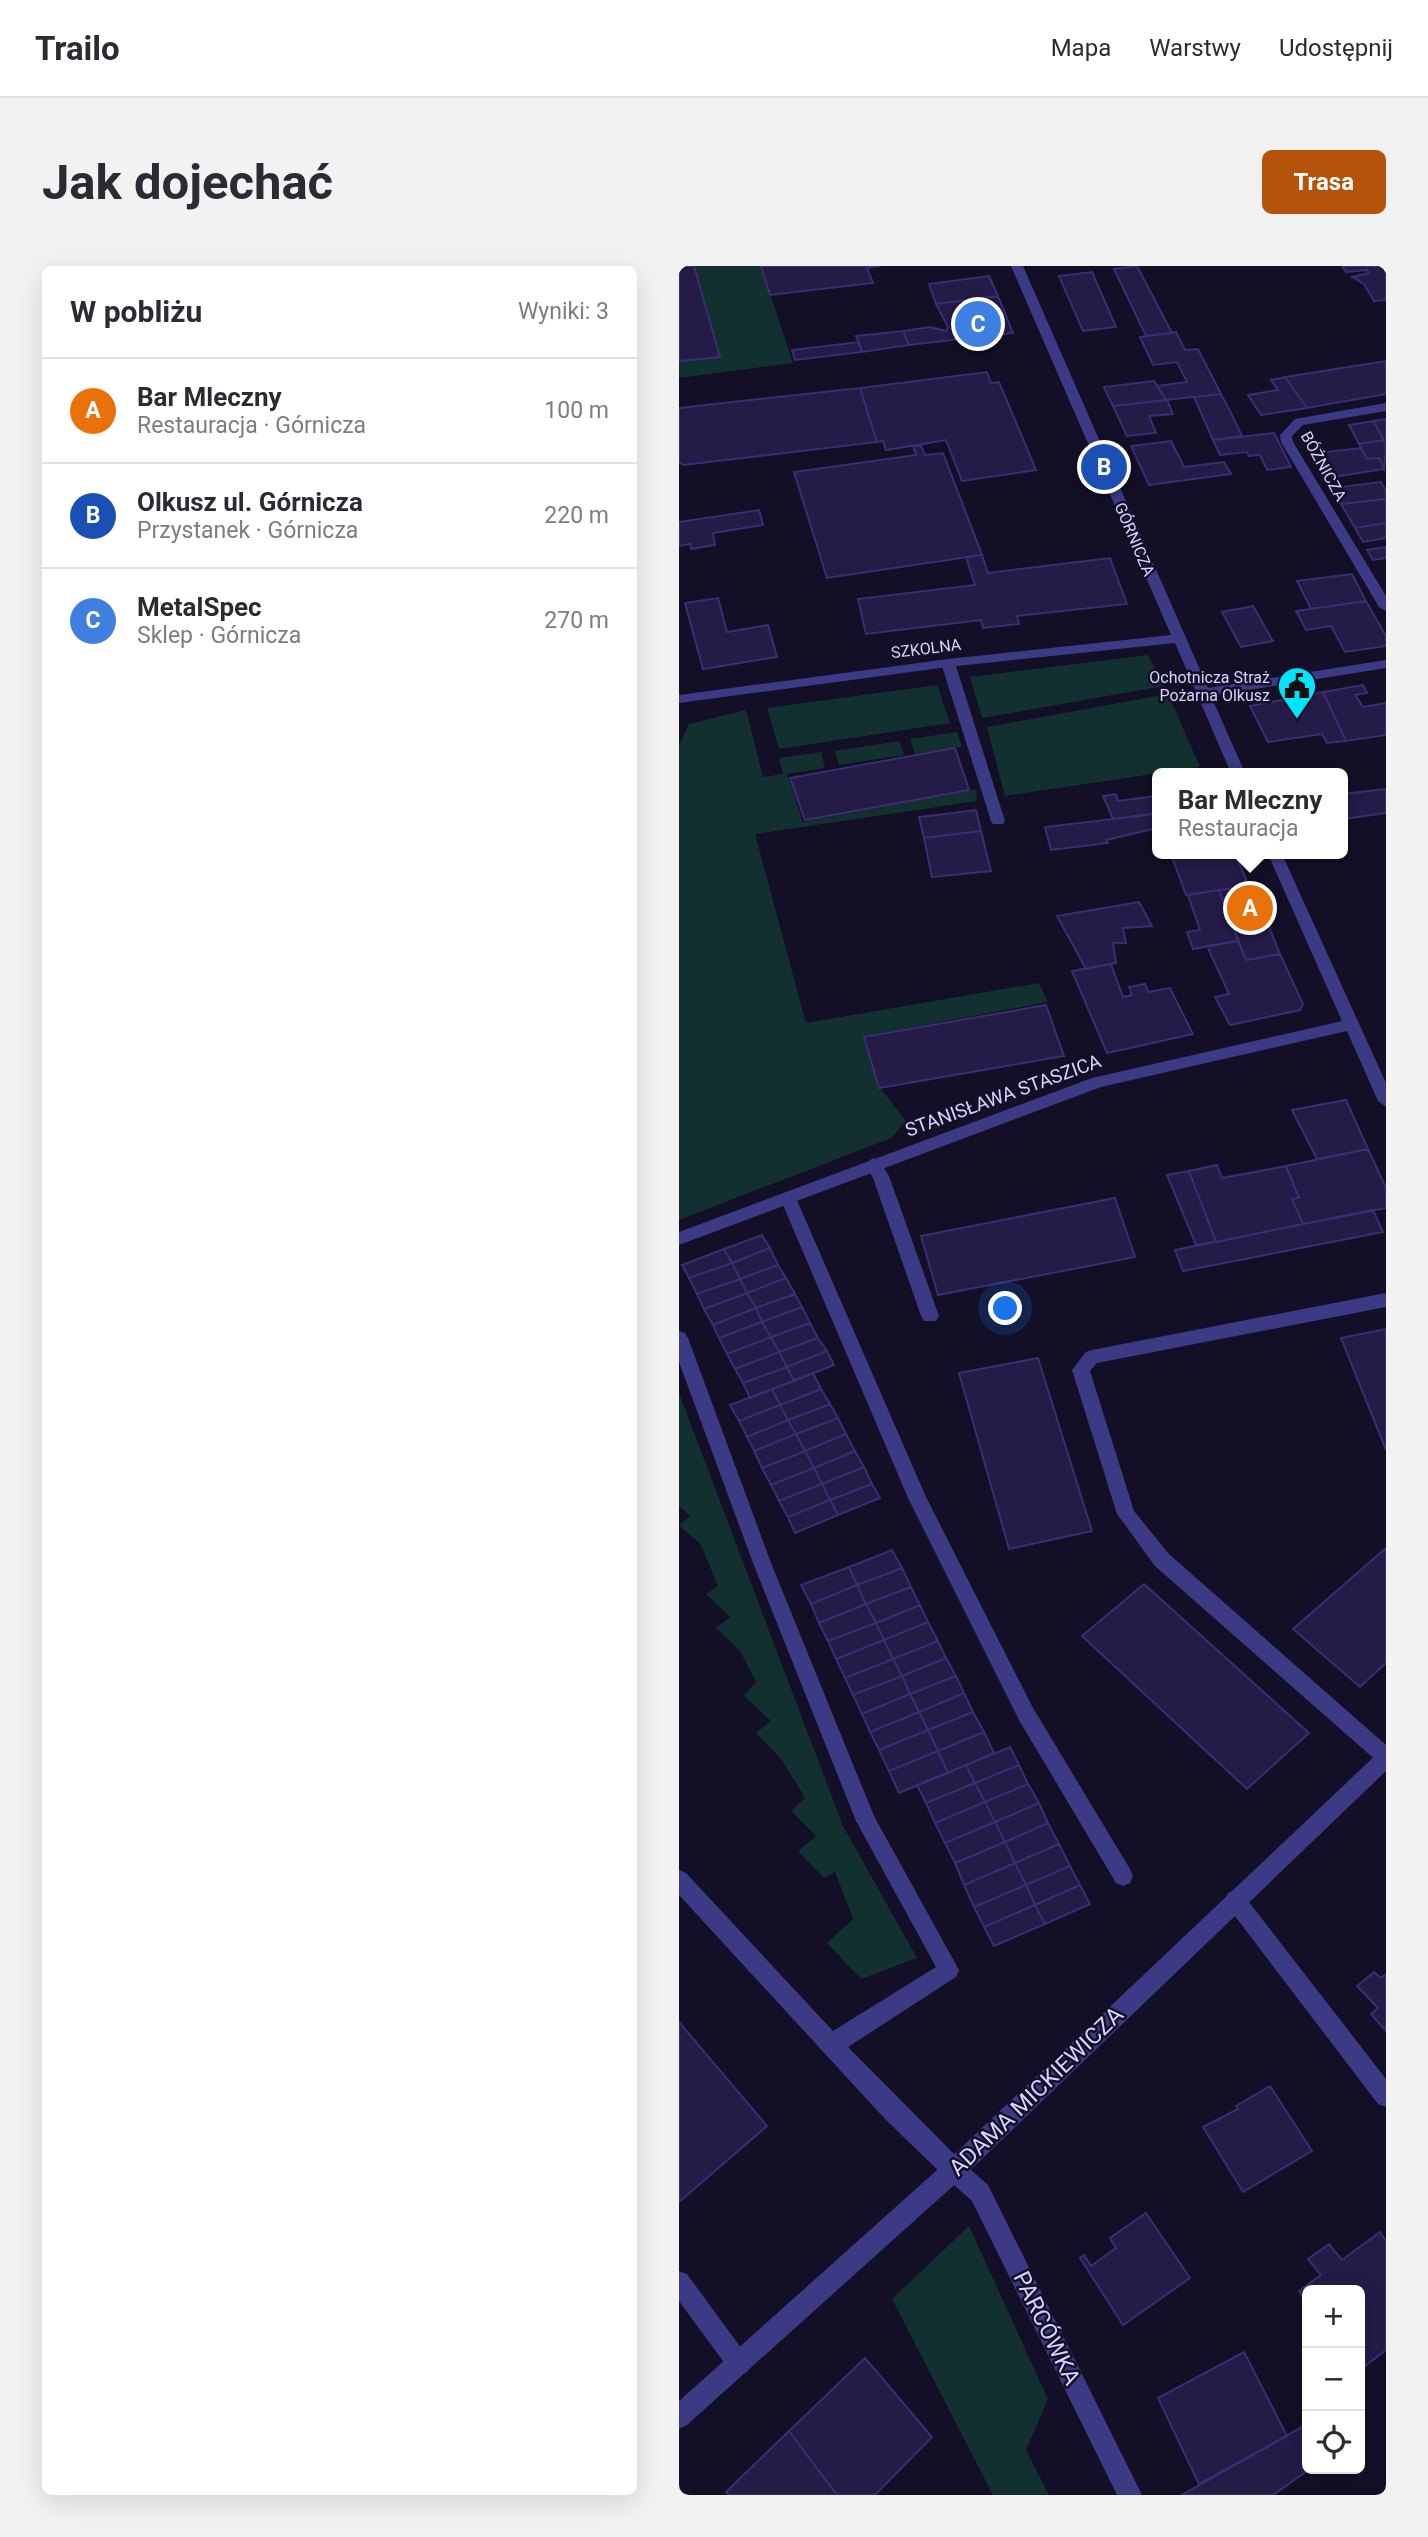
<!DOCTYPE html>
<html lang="pl">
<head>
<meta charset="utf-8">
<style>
	body { margin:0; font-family:Roboto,sans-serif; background:#f2f2f3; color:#2b2b33 }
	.controls { position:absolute; right:21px; bottom:21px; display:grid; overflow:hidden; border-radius:10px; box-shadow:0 7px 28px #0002 }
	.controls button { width:63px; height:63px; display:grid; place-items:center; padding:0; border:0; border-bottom:2px solid #e1e1e2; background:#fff; color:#2b2b33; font:35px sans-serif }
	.you { position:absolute; left:327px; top:1043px; width:24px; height:24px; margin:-18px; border:5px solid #fff; border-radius:50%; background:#1a73e8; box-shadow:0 0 0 10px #1a73e833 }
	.badge { display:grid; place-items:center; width:46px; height:46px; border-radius:50%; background:#b45309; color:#fff; font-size:23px; font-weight:700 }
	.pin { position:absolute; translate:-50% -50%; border:4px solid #fff; box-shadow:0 2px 7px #0006 }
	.popup { position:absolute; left:473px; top:502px; width:196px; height:91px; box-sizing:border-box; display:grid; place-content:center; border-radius:10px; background:#fff; filter:drop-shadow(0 2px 5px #0005); font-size:23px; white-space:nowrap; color:#7c7c81 }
	.popup b { font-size:26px; color:#2b2b33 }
	.popup::after { content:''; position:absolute; left:50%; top:100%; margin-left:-14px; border:14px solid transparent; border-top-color:#fff }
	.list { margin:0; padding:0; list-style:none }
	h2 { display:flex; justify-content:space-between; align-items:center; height:91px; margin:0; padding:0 28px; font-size:30px }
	h2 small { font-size:23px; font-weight:400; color:#7c7c81 }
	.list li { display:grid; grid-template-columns:46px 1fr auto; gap:21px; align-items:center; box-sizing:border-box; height:105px; padding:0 28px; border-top:2px solid #e1e1e2 }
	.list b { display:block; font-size:26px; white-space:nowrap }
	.list p { margin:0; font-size:23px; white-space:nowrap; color:#7c7c81 }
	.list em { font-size:23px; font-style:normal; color:#7c7c81 }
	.icon { flex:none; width:38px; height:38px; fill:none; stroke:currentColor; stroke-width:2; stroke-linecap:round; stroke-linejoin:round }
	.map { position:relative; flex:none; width:707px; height:2229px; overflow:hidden; border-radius:10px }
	header { display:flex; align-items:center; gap:42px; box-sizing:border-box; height:98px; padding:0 35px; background:#fff; border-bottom:2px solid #e1e1e2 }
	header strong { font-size:33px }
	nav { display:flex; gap:38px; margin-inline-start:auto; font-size:24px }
	.intro { display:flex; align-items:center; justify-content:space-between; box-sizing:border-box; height:168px; padding:0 42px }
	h1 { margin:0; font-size:49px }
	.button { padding:18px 32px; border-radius:10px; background:#b45309; color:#fff; font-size:24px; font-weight:700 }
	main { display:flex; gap:42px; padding:0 42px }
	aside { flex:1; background:#fff; border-radius:10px; box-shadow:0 7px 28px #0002 }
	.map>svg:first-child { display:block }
	.green { fill:#12302f }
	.building { fill:#241b47; stroke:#3b2d73; stroke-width:2 }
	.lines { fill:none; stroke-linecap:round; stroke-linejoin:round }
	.service { fill:#3d3a85; fill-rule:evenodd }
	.minor { fill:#3d3a85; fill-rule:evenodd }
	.tertiary { fill:#3d3a85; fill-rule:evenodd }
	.labels { text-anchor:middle; stroke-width:5; stroke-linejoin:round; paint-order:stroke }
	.far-street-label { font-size:16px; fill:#d9d4ff; stroke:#130f26 }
	.far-poi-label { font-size:16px; fill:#d9d4ff; stroke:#130f26; text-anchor:end }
	.street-label { font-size:19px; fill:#d9d4ff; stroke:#130f26 }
	.near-street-label { font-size:23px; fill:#d9d4ff; stroke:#130f26 }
</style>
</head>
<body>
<header>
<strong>Trailo</strong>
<nav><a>Mapa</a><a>Warstwy</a><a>Udostępnij</a></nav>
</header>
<div class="intro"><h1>Jak dojechać</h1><a class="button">Trasa</a></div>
<main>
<aside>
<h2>W pobliżu<small>Wyniki: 3</small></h2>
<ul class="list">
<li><span class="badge" style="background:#e8710a">A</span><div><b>Bar Mleczny</b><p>Restauracja · Górnicza</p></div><em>100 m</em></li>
<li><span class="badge" style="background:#1a4fb4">B</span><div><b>Olkusz ul. Górnicza</b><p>Przystanek · Górnicza</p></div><em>220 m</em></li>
<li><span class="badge" style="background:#3f7fe0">C</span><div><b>MetalSpec</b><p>Sklep · Górnicza</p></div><em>270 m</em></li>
</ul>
</aside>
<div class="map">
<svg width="707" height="2229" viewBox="0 0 707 2229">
	<rect width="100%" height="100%" fill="#130f26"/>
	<path class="green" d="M15 0H82L114 97 0 112V95L41 90Z
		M469 389 485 420 303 452 291 411Z
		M258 419 271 457 100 483 88 442Z
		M489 428 521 501 326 530 308 461Z
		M67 444 84 511 104 508 100 492 142 486 146 502 108 508 124 556 297 523 298 535 76 568 127 757 360 717 369 736 187 770 202 823 227 855 212 872 0 954V480L10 458Z
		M278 466 283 481 236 488 231 473Z
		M220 475 225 489 160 499 156 485Z
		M0 1127 164 1560 238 1692 182 1713 148 1677 174 1653 156 1606 145 1612 119 1585 137 1570 112 1545 126 1532 103 1494 77 1467 92 1455 65 1430 77 1416 61 1385 37 1362 51 1351 27 1328 39 1320 22 1279 0 1259 11 1250 0 1240Z
		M290 1960 369 2133 347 2184 370 2229H314L213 2033Z"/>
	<path class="building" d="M0 0H15L41 91 0 95Z
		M82 0H201L188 2 194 17 91 29Z
		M458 0 493 67 467 70 435 3Z
		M663 0H707V34L695 35 685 18 673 11 690 7 688 4 667 6Z
		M413 6 437 61 404 65 380 10Z
		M310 10 319 30 257 38 250 18Z
		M319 30 334 67 230 79 224 65 251 61 267 65 269 61 257 38Z
		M224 65 230 79 183 86 177 70Z
		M497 66 506 84 519 83 542 128 487 134 478 120 508 116 498 96 474 99 461 71Z
		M180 76 183 86 116 94 113 84Z
		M707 95V128L628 142 606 111Z
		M308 106 312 117 320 116 357 204 283 215 267 174 207 184 204 175 198 176 181 122Z
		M606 111 628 142 582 149 569 129 599 124 592 114Z
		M475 115 487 134 434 140 425 121Z
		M181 122 198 176 4 199 0 196V142Z
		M542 128 551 145 563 170 534 174 515 131Z
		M488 134 494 148 470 150 477 167 448 170 434 140Z
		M707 153V174H705L694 155Z
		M694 155 705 174 680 178 670 159Z
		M595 167 612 201 588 204 581 189 570 190 568 186 541 189 534 174Z
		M704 174 707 180 705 203 700 192 688 193 680 178Z
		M492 175 505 201 545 196 552 208 470 219 452 180Z
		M234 180H242L246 189 264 187 303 289 148 312 115 206 237 189Z
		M682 182 688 193 700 192 705 203 655 211 637 187Z
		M702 216 707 225V233L662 238 654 222Z
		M707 233V257L676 262 662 238Z
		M80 244 84 259 34 267 36 279 12 283 11 278 0 280V256Z
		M707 257V272L684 276 676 262Z
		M707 281V292L694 294 688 284Z
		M303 289 309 307 431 292 448 338 338 350 340 358 304 362 302 354 187 368 179 333 296 319 287 291Z
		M673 308 687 335 632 343 618 315Z
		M39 332 48 366 89 359 98 391 24 403 6 337Z
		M687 335 707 370V380L666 386 652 360 627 364 617 345Z
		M574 340 594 375 562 381 543 346Z
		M684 419 688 427 676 429 684 441 707 437V469L667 475 644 426Z
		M644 426 667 475 648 477 643 468 589 476 571 440Z
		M276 482 290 524 126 554 111 512Z
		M707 523V547L664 553V528Z
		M437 528 439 535 478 530V547L434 553 424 530Z
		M297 544 302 565 245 572 240 551Z
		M476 548 478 562 427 574 429 577 372 584 366 561Z
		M302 565 312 605 253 611 245 572Z
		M492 588H556L570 620 507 629Z
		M573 619 601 688 567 694 540 624Z
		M540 624 559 675 514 683 508 666 521 664 509 629Z
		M460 636 473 660 444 662 447 677H434L437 697 407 703 378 650Z
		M559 675 567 694 601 688 624 738 621 744 551 759 536 731 550 728 528 680Z
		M432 698 444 731 453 729 450 721 466 718 469 726 491 722 514 768 428 787 393 705Z
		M367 739 385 790 200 822 185 771Z
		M667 834 689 883 638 893 613 844Z
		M689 883 707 922V942L624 958 613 933 620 932 607 900Z
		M538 899 543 912 607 900 620 932 613 933 624 958 537 976 510 905Z
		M510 905 537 976 517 979 488 909Z
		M436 932 456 991 259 1029 242 970Z
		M694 944 704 966 504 1005 496 984Z
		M83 969 91 982 53 997 45 983Z
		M91 982 99 999 61 1013 53 997Z
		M45 983 53 997 10 1012 3 999Z
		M53 997 61 1013 18 1028 10 1012Z
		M99 999 107 1012 68 1027 61 1013Z
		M107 1012 116 1028 77 1042 68 1027Z
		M61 1013 68 1027 25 1043 18 1028Z
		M68 1027 77 1042 34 1059 25 1043Z
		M116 1028 123 1041 83 1056 77 1042Z
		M123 1041 131 1057 92 1071 83 1056Z
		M77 1042 83 1056 40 1072 34 1059Z
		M83 1056 92 1071 48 1088 40 1072Z
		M131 1057 139 1072 100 1086 92 1071Z
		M707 1063V1184L662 1072Z
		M92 1071 100 1086 56 1103 48 1088Z
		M139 1072 148 1085 108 1101 100 1086Z
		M148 1085 155 1099 115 1115 108 1101Z
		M100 1086 108 1101 64 1117 56 1103Z
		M359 1092 413 1265 330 1283 280 1107Z
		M108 1101 115 1115 71 1132 64 1117Z
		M134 1107 142 1123 101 1139 93 1123Z
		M93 1123 101 1139 60 1155 51 1139Z
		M142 1123 151 1138 109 1154 101 1139Z
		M151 1138 159 1152 117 1168 109 1154Z
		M101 1139 109 1154 68 1171 60 1155Z
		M159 1152 167 1168 126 1185 117 1168Z
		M109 1154 117 1168 75 1185 68 1171Z
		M117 1168 126 1185 83 1202 75 1185Z
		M167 1168 176 1185 135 1202 126 1185Z
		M126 1185 135 1202 92 1219 83 1202Z
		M176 1185 185 1201 143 1218 135 1202Z
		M185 1201 193 1218 151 1234 143 1218Z
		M135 1202 143 1218 100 1235 92 1219Z
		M143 1218 151 1234 109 1251 100 1235Z
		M193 1218 201 1232 159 1249 151 1234Z
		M151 1234 159 1249 116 1267 109 1251Z
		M707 1282V1397L681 1421 614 1363Z
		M213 1284 223 1302 178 1319 170 1301Z
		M170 1301 178 1319 132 1338 122 1319Z
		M223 1302 232 1321 187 1338 178 1319Z
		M465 1318 630 1467 568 1523 403 1370Z
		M178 1319 187 1338 140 1357 132 1338Z
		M232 1321 241 1339 197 1357 187 1338Z
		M187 1338 197 1357 149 1375 140 1357Z
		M241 1339 249 1356 205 1374 197 1357Z
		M249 1356 259 1375 214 1393 205 1374Z
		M197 1357 205 1374 157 1393 149 1375Z
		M205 1374 214 1393 166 1412 157 1393Z
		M259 1375 267 1392 223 1410 214 1393Z
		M267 1392 277 1410 231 1428 223 1410Z
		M214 1393 223 1410 174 1429 166 1412Z
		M223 1410 231 1428 183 1448 174 1429Z
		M277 1410 285 1427 240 1446 231 1428Z
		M285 1427 294 1446 249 1464 240 1446Z
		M231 1428 240 1446 191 1466 183 1448Z
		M240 1446 249 1464 200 1484 191 1466Z
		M294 1446 305 1466 259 1485 249 1464Z
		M249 1464 259 1485 210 1505 200 1484Z
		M305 1466 315 1487 269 1507 259 1485Z
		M331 1481 340 1499 296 1517 287 1499Z
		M259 1485 269 1507 220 1527 210 1505Z
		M287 1499 296 1517 247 1537 238 1519Z
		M340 1499 349 1518 306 1536 296 1517Z
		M296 1517 306 1536 256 1557 247 1537Z
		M349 1518 360 1537 316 1556 306 1536Z
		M306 1536 316 1556 266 1577 256 1557Z
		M360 1537 369 1557 326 1576 316 1556Z
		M316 1556 326 1576 276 1597 266 1577Z
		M369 1557 380 1578 336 1597 326 1576Z
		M326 1576 336 1597 285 1619 276 1597Z
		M380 1578 391 1600 347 1619 336 1597Z
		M336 1597 347 1619 295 1641 285 1619Z
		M391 1600 401 1619 356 1639 347 1619Z
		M347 1619 356 1639 305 1661 295 1641Z
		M401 1619 411 1638 366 1658 356 1639Z
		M356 1639 366 1658 315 1680 305 1661Z
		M695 1706 702 1712 707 1708V1765L692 1748 699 1742 678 1720Z
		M0 1756 88 1860 0 1936Z
		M591 1820 633 1885 564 1926 524 1861 559 1843 557 1840Z
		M467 1947 511 2012 444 2059 401 1992 405 1989 412 2000 437 1982 431 1972Z
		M701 1966 707 1975V2084L681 2104V2024H628V2037L620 2025 642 2009 629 1993 650 1978 663 1994Z
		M565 2086 608 2170 520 2218 479 2132Z
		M186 2092 253 2171 196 2229H158L110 2165Z
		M628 2158 631 2203 594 2229H503Z
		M110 2165 158 2229H50L47 2226Z"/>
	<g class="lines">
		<path class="service" d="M269 393 276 397 326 555 324 558H314L312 555 262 397Z
			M194 892 200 894 210 910 260 1050 257 1055H245L242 1050 194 912 186 898Z
			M109 926 117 932 247 1231 354 1442 451 1603 454 1610 451 1617 444 1620 437 1617 340 1454 229 1232 101 932Z
			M707 1027V1041L418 1097 411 1105 455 1245 490 1288 707 1479V1500L700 1497 476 1300 438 1248 393 1104 407 1086 413 1084Z
			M0 1065 6 1067 9 1072 92 1297 195 1550 280 1704 277 1711 169 1781 283 1896 286 1904 283 1912 275 1915 267 1912 206 1853 0 1629V1604L7 1607 154 1765 257 1701 177 1555 74 1297 0 1096Z
			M0 2005 8 2008 68 2090 72 2098 68 2106 60 2110 52 2106 0 2035Z"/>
		<path class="minor" d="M332 0H344L529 422 707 394V402L532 430 566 507H552L496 377 269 401 0 437V429L269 393 492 369Z
			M707 137V145L624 159 613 170 614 176 707 330V345L700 341 602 176 601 169 616 153Z
			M589 588H603L707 817V841L699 835 668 765 422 821 0 979V966L413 812 663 755Z
			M556 1624 563 1627 707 1813V1841L699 1838 549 1641 546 1634 549 1627Z
			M275 1893 283 1896 309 1919 463 2229H438L293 1935 267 1912 264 1904 267 1896Z"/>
		<path class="tertiary" d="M707 1483V1505L283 1912 8 2159 0 2163V2135L267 1896 700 1486Z"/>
	</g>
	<defs>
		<g id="civic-pin" transform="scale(2.0125)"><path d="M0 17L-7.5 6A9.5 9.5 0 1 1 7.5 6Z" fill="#00e5ff" stroke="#130f26"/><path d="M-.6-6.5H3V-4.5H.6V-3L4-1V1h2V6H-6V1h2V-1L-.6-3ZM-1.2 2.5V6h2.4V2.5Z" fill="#111"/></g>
	</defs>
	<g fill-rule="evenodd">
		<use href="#civic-pin" x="618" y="420"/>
	</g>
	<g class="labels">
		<g class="far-street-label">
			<text transform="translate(645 200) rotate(61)" y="6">BÓŻNICZA</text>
			<text transform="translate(456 273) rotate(67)" y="6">GÓRNICZA</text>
			<text transform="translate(247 382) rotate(-7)" y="6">SZKOLNA</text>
		</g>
		<g class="far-poi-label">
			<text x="591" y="417">Ochotnicza Straż<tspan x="591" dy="18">Pożarna Olkusz</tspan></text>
		</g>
		<g class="street-label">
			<text transform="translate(324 829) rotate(-20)" y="7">STANISŁAWA STASZICA</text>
		</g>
		<g class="near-street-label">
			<text transform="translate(357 1825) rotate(-44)" y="8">ADAMA MICKIEWICZA</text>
			<text transform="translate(368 2062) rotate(64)" y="8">PARCÓWKA</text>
		</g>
	</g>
</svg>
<div class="controls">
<button>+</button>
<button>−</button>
<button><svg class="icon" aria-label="locate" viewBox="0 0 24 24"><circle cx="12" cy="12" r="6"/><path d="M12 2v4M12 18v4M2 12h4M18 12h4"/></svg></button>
</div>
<div class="you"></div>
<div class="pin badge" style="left:571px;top:642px;background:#e8710a">A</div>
<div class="popup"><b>Bar Mleczny</b>Restauracja</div>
<div class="pin badge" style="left:425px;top:201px;background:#1a4fb4">B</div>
<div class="pin badge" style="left:299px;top:58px;background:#3f7fe0">C</div>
</div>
</main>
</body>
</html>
